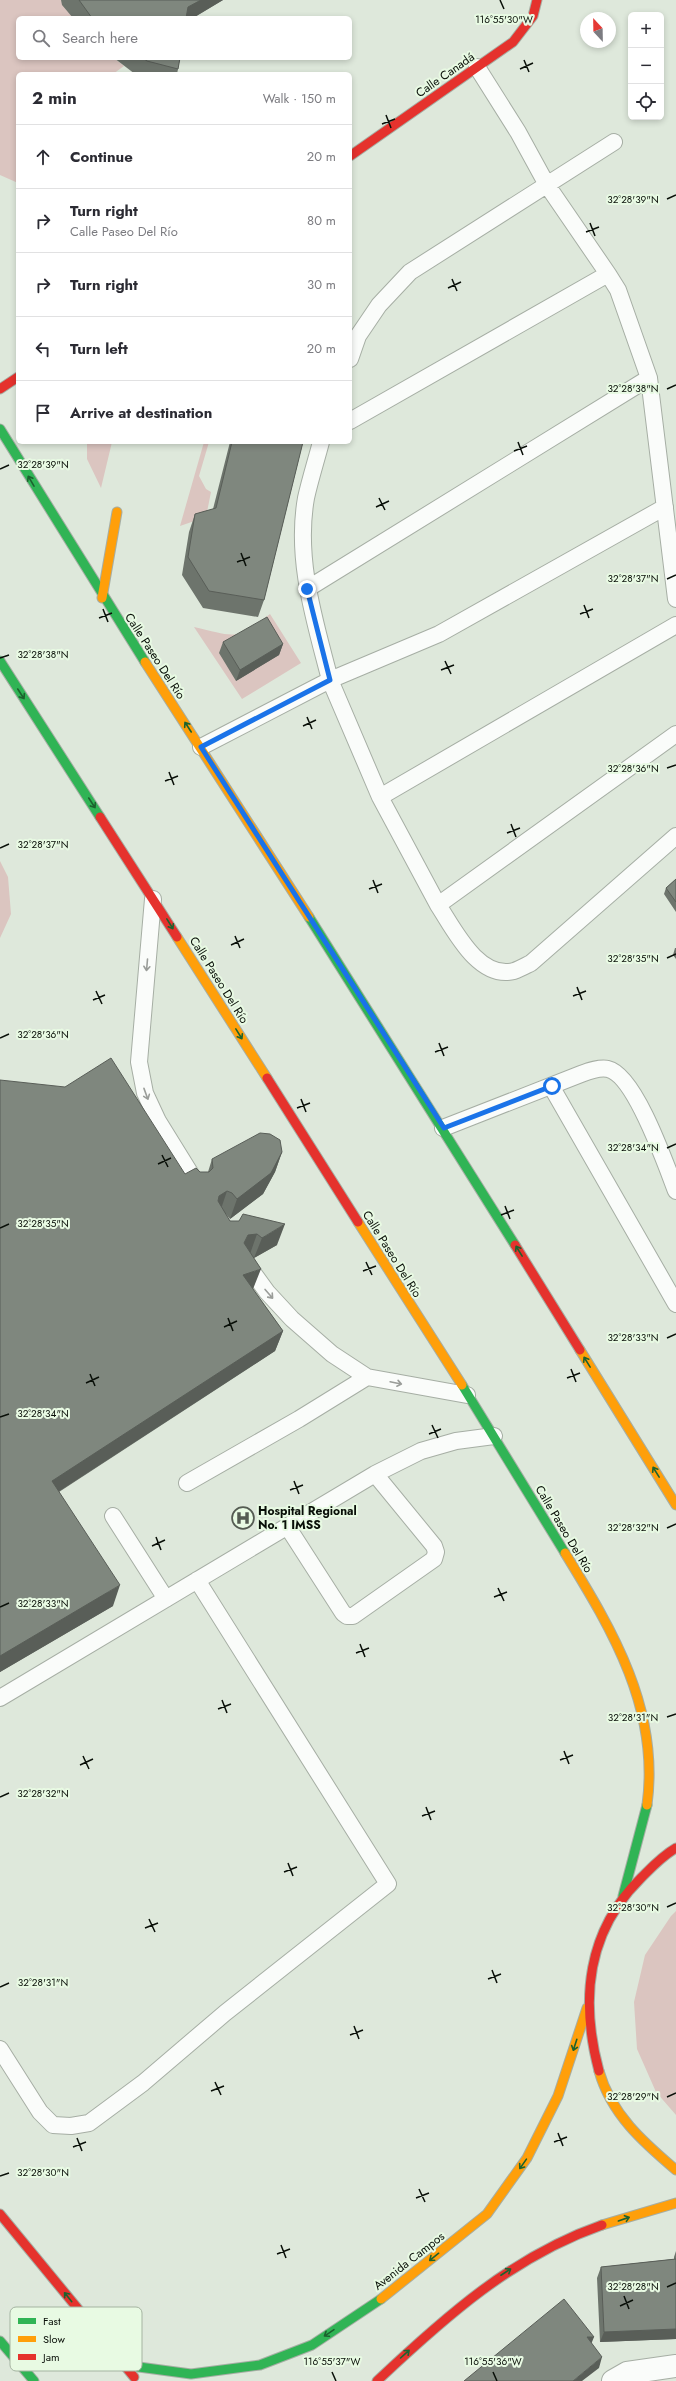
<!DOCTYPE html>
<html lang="en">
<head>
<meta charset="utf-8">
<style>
	body { margin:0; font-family:Jost,sans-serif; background:#f2f2f3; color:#2b2b33 }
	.controls { position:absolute; right:12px; top:12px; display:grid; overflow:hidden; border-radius:6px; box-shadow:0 2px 6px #0003 }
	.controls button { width:36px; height:36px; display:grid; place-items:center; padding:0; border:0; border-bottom:1px solid #e1e1e2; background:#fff; color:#2b2b33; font:20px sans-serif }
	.compass { position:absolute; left:580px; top:12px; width:36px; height:36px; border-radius:50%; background:#fff; box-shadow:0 2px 6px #0003; rotate:338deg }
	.stop { position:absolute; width:12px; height:12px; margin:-9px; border:3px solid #1a73e8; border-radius:50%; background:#fff }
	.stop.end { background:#1a73e8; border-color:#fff; box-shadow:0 1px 4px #0008 }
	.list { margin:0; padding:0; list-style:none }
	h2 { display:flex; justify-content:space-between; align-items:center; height:52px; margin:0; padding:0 16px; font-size:17px }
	h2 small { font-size:13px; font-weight:400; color:#7c7c81 }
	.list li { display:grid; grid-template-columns:26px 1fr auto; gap:12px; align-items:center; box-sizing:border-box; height:64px; padding:0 16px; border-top:1px solid #e1e1e2 }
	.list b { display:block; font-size:15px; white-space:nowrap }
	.list p { margin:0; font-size:13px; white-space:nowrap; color:#7c7c81 }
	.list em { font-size:13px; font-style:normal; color:#7c7c81 }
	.icon { flex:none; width:22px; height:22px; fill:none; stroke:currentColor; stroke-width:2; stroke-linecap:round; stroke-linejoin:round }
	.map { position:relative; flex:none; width:676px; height:2381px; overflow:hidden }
	.search { position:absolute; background:#fff; box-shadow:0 2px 6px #0003; left:16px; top:16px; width:336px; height:44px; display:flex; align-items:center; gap:10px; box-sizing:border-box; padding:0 14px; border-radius:6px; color:#7c7c81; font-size:15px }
	.panel { position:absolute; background:#fff; box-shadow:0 2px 6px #0003; left:16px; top:72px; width:336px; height:372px; border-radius:6px }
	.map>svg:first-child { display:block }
	.green { fill:#dbc5c0 }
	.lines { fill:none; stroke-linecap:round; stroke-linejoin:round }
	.lane-casing { stroke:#a6aea4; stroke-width:18 }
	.street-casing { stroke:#a6aea4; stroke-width:24 }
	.fast-casing { stroke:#a6aea4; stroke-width:11 }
	.slow-casing { stroke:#a6aea4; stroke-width:11 }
	.jam-casing { stroke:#a6aea4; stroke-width:11 }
	.lane { stroke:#fafcfa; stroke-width:16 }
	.street { stroke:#fafcfa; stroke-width:22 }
	.fast { stroke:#30b455; stroke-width:9 }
	.slow { stroke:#ff9f0a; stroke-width:9 }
	.jam { stroke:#e5322d; stroke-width:9 }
	.wall { fill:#6d746c }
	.shaded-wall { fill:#595e58 }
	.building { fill:#7f877e; stroke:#595e58 }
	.oneway { stroke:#1c622e }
	.oneway2 { stroke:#9a9d99 }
	.route { stroke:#1a73e8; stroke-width:5 }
	.ticks { fill:none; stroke:#090f08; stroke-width:1.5 }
	.labels { text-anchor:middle; stroke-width:4; stroke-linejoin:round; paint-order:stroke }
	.street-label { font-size:12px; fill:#090f08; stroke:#e8fae3 }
	.poi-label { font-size:12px; font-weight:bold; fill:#090f08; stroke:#e8fae3; text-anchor:start }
	.key { fill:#e8fae3; stroke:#a5b4a1; stroke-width:1 }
	.key-label { font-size:11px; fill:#090f08 }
	.ticks-label { font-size:10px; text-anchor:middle; fill:#090f08; stroke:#e8fae3; stroke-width:4; stroke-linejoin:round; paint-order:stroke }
</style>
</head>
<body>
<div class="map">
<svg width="676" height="2381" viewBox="0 0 676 2381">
	<rect width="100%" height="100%" fill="#dee8db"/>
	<path class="green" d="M0 0H61L73 18H18V58H114L124 66 113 74H18V183L0 175Z
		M87 442H112L101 488 87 459Z
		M204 442H209L199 476 206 489 211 492 206 517 180 526Z
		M270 614 301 663 242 699 194 627C235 636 235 642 270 614Z
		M0 861 8 877 11 914 0 938Z
		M676 1911V2115L656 2092 637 2049 634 2002 645 1955 671 1916Z"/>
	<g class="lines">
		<g class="lane-casing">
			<path id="lane" d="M477 67 518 132 547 185 608 274
				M350 359 358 336 379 305 410 272 614 142
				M350 421 608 274 618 290 649 378 676 599
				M665 507 439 634 330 680 380 797 438 905 676 734
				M307 589 649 378
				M201 747 330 680C315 621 295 560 306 498 310 480 316 461 321 442
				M380 797 676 625
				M153 899 139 1062 145 1093 158 1121 197 1184
				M438 905C454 929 478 980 514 971 520 969 525 966 531 963L676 836
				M551 1086 676 1304
				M443 1128 581 1074C589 1071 600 1067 608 1069 635 1075 666 1165 676 1191
				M246 1263 267 1292 292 1319 332 1354 367 1377 467 1395
				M187 1483 299 1419 367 1377
				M113 1516 166 1599
				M287 1526 343 1613 347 1616H353L434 1559 436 1552 434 1546 375 1474
				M0 1698 375 1474 421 1451 456 1441 494 1436
				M0 2049 40 2112 53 2125 71 2126 89 2123 143 2083 225 2013 388 1884 197 1580"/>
		</g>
		<g class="street-casing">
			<path id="street" d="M613 2381 627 2373 676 2366"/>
		</g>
		<g class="fast-casing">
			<path id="fast" d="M0 429 145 662
				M0 661 100 817
				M309 917 515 1245
				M462 1385 565 1553
				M623 1896 647 1805
				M0 2341 34 2381
				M124 2365 191 2374 260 2365 312 2345 381 2299"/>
		</g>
		<g class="slow-casing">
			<path id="slow" d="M102 598 117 512
				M145 662 309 917
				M177 937 267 1078
				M358 1222 462 1385
				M580 1350 676 1505
				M565 1553C613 1631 660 1710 647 1805
				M599 2071C611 2114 643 2142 676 2170
				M602 2225 676 2203
				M381 2299 487 2214 527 2158 558 2096 587 2008"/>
		</g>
		<g class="jam-casing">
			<path id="jam" d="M350 156 513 42 533 16 537 0
				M0 389 18 377
				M100 817 177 937
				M267 1078 358 1222
				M515 1245 580 1350
				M599 2071C580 2000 587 1931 641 1878 652 1867 662 1856 676 1848
				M0 2214 134 2377
				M377 2381C445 2317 513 2256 602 2225"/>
		</g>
		<use href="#lane" class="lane"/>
		<use href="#street" class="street"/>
		<use href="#fast" class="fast"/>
		<use href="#slow" class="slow"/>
		<use href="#jam" class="jam"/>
	</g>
	<path class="wall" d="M61 0H223L193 18H73L62 5Z
		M114 58H180L178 69 177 74H135Z
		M230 442H303L264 600 258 617 203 608 182 575 189 532 195 514 213 509Z
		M223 642 283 644 279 655 236 681 219 653Z
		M676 879V912L664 894 666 888Z
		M675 948H676V959L673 955Z
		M0 1080 185 1174 208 1172 212 1159 282 1152 275 1172 263 1194 230 1219 225 1213 230 1221H239L277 1245 254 1258 253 1257V1289L283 1331 275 1351 59 1492 113 1606 0 1672Z
		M676 2251V2339L600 2342 597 2278 601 2267 674 2259V2257Z"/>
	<path class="shaded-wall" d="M201 0H223L193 18H184L188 7Z
		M283 644 279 655 236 681 240 670Z
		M282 1152 275 1172 263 1194 230 1219 237 1199Z
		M227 1191 220 1212 212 1216 219 1196Z
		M285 1224 277 1245 254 1258 262 1238Z
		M257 1234 250 1254 244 1243 248 1235Z
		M261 1269 253 1289 243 1275Z
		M283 1331 275 1351 44 1501 52 1481Z
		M120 1585 113 1606 0 1672V1656Z
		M676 2329V2339L600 2342 604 2332Z
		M587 2337H594L590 2347Z
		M602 2357 599 2368 582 2381H573Z"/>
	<path class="building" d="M79 0H201L188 7 186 18H92Z
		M143 58H180L178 69 147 61Z
		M232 442H303L264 600 209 591 188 557 195 514 216 508Z
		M267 617 283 644 240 670 223 642Z
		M676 879V902L666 888Z
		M111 1058 185 1174 196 1168 200 1172H209L213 1168 212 1159 260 1133 270 1134 280 1140 282 1152 271 1173 237 1199 232 1193 227 1191 219 1196 218 1201 230 1221H239L243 1214 285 1224 262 1238 257 1234 248 1235 244 1243 261 1269 243 1275 283 1331 52 1481 120 1585 0 1656V1080L65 1087Z
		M676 2259V2329L604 2332 601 2267Z
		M564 2299 594 2337H587L602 2357 573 2381H464Z"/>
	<defs><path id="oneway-shaft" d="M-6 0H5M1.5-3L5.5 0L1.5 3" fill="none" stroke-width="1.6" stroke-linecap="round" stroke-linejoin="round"/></defs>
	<g class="oneway">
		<use href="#oneway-shaft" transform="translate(31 481) rotate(-120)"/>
		<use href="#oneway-shaft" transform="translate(21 694) rotate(57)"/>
		<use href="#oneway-shaft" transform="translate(188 727) rotate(-123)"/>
		<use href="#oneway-shaft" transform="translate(92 803) rotate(57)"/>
		<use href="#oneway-shaft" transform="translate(170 924) rotate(58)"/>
		<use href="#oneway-shaft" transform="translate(239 1034) rotate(58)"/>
		<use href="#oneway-shaft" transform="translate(519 1251) rotate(-122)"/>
		<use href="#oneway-shaft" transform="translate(587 1362) rotate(-122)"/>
		<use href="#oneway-shaft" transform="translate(656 1472) rotate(-122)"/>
		<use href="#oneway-shaft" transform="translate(575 2045) rotate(108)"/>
		<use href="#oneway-shaft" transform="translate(523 2164) rotate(125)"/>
		<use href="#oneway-shaft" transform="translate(624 2219) rotate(-19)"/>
		<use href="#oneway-shaft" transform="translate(434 2257) rotate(141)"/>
		<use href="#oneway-shaft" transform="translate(506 2272) rotate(-33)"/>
		<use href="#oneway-shaft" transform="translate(68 2297) rotate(-129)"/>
		<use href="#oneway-shaft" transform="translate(329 2333) rotate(146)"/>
		<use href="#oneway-shaft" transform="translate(405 2354) rotate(-42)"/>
	</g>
	<g class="oneway2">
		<use href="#oneway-shaft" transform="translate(147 965) rotate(95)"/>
		<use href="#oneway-shaft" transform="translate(146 1094) rotate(70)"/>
		<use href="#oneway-shaft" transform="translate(269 1294) rotate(49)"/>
		<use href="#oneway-shaft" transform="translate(396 1383) rotate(12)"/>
	</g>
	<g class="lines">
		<path class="route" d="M307 589 330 680 201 747 444 1128 552 1086"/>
	</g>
	<path class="ticks" d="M500 0 504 9M524 60 529 72M520 69 533 63M386 115 391 128M382 124 395 119M667 199 676 195M590 223 595 236M586 232 599 227M452 279 457 291M448 288 461 282M667 389 676 385M518 442 523 455M514 451 527 446M0 469 9 465M379 498 385 510M376 507 389 501M241 553 246 566M237 562 250 557M667 579 676 575M584 605 589 618M103 609 108 622M580 614 593 609M99 618 112 613M0 658 9 655M445 661 451 674M441 670 454 665M307 717 312 729M303 726 316 720M667 768 676 765M169 772 174 785M165 781 178 776M511 824 516 837M507 833 520 828M0 848 9 844M373 880 378 893M369 889 382 884M235 936 240 948M231 945 244 939M667 958 676 954M577 987 582 1000M96 991 102 1004M573 996 586 991M93 1000 105 995M0 1038 9 1034M439 1043 444 1056M435 1052 448 1047M301 1099 306 1112M297 1108 310 1103M667 1148 676 1144M162 1155 168 1167M158 1164 171 1158M505 1206 510 1219M501 1215 514 1210M0 1228 9 1224M366 1262 372 1275M363 1271 376 1266M228 1318 233 1331M224 1327 237 1321M667 1338 676 1334M571 1369 576 1382M90 1374 95 1386M567 1378 580 1373M86 1383 99 1377M0 1417 9 1414M432 1425 438 1438M429 1434 441 1429M294 1481 299 1494M290 1490 303 1485M667 1528 676 1524M156 1537 161 1550M152 1546 165 1540M498 1588 504 1601M494 1597 507 1592M0 1607 9 1603M360 1644 365 1657M356 1653 369 1648M222 1700 227 1713M218 1709 231 1704M667 1717 676 1714M564 1751 569 1764M83 1756 89 1769M560 1760 573 1755M80 1765 93 1759M0 1797 9 1793M426 1807 431 1820M422 1816 435 1811M288 1863 293 1876M284 1872 297 1867M667 1907 676 1903M149 1919 155 1932M145 1928 158 1923M492 1970 497 1983M488 1979 501 1974M0 1987 9 1983M354 2026 359 2039M350 2035 363 2030M215 2082 221 2095M211 2091 224 2086M667 2097 676 2093M558 2133 563 2146M77 2138 82 2151M554 2142 567 2137M73 2147 86 2142M0 2176 9 2173M419 2189 425 2202M416 2198 429 2193M281 2245 286 2258M277 2254 290 2249M667 2287 676 2283M624 2296 629 2309M620 2306 633 2300M332 2372 336 2381M493 2372 497 2381"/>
	<defs>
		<g id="hospital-ring" transform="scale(1.15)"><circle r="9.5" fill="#e8fae3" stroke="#545b52" stroke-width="1.5"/><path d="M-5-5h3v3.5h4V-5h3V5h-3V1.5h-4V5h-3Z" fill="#545b52"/></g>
	</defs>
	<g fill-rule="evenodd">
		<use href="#hospital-ring" x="243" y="1518"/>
	</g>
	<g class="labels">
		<g class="street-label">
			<text transform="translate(445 75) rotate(-35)" y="4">Calle Canadá</text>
			<text transform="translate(155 656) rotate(57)" y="4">Calle Paseo Del Río</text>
			<text transform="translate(219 980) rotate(58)" y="4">Calle Paseo Del Río</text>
			<text transform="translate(392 1254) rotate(58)" y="4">Calle Paseo Del Río</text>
			<text transform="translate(564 1529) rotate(59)" y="4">Calle Paseo Del Río</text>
			<text transform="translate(409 2261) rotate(-38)" y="4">Avenida Campos</text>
		</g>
		<g class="poi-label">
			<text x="258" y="1515">Hospital Regional<tspan x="258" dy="14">No. 1 IMSS</tspan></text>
		</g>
	</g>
	<rect x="10" y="2307" width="132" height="64" rx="6" class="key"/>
	<rect x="18" y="2318" width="18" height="6" fill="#30b455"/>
	<rect x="18" y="2336" width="18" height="6" fill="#ff9f0a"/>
	<rect x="18" y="2354" width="18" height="6" fill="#e5322d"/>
	<g class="key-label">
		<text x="43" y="2325">Fast</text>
		<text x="43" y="2343">Slow</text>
		<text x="43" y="2361">Jam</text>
	</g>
	<g class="ticks-label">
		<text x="504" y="23">116°55'30"W</text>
		<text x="633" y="203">32°28'39"N</text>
		<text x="633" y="392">32°28'38"N</text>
		<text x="43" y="468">32°28'39"N</text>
		<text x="633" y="582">32°28'37"N</text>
		<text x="43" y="658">32°28'38"N</text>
		<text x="633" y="772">32°28'36"N</text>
		<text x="43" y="848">32°28'37"N</text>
		<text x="633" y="962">32°28'35"N</text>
		<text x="43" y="1038">32°28'36"N</text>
		<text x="633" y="1151">32°28'34"N</text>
		<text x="43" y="1227">32°28'35"N</text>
		<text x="633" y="1341">32°28'33"N</text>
		<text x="43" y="1417">32°28'34"N</text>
		<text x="633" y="1531">32°28'32"N</text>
		<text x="43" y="1607">32°28'33"N</text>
		<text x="633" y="1721">32°28'31"N</text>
		<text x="43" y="1797">32°28'32"N</text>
		<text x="633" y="1911">32°28'30"N</text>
		<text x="43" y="1986">32°28'31"N</text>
		<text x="633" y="2100">32°28'29"N</text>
		<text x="43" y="2176">32°28'30"N</text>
		<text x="633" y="2290">32°28'28"N</text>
		<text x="332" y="2365">116°55'37"W</text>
		<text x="493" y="2365">116°55'36"W</text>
	</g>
</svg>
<div class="controls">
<button>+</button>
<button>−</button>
<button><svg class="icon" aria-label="locate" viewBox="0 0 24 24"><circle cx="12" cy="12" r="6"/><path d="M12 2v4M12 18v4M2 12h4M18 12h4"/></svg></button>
</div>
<svg class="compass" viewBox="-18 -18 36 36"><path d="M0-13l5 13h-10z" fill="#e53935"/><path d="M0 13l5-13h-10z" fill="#7c7c81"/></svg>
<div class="stop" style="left:552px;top:1086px"></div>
<div class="stop end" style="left:307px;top:589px"></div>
<div class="search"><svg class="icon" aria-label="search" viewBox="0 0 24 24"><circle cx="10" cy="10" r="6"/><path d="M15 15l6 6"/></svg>Search here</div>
<section class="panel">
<h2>2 min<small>Walk · 150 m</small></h2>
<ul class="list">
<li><svg class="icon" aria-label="ahead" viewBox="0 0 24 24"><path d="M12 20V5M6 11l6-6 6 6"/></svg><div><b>Continue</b></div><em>20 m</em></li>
<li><svg class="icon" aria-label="right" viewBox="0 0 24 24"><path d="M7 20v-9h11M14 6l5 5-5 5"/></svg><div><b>Turn right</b><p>Calle Paseo Del Río</p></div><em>80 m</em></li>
<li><svg class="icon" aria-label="right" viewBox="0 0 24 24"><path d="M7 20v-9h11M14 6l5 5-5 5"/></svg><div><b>Turn right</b></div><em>30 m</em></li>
<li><svg class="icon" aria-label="left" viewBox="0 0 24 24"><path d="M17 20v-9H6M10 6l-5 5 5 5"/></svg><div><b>Turn left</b></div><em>20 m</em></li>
<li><svg class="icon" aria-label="arrive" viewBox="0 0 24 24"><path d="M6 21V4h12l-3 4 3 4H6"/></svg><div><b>Arrive at destination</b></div></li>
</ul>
</section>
</div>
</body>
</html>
